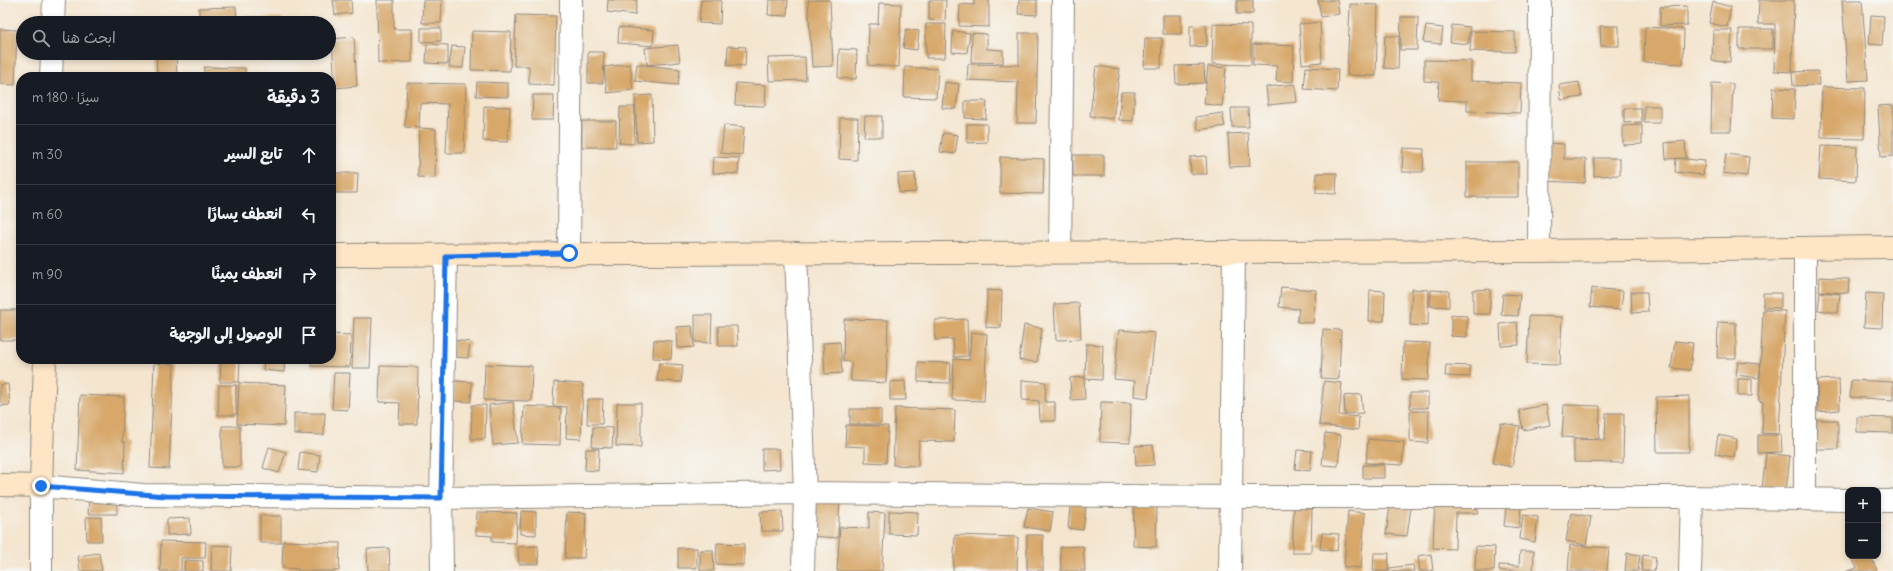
<!DOCTYPE html>
<html lang="ar">
<head>
<meta charset="utf-8">
<style>
	body { margin:0; font-family:Delius,"Playpen Sans Arabic",sans-serif; background:#20242c; color:#f1f3f6; direction:rtl }
	.controls { position:absolute; right:12px; bottom:12px; display:grid; overflow:hidden; border-radius:8px; box-shadow:0 2px 6px #0003 }
	.controls button { width:36px; height:36px; display:grid; place-items:center; padding:0; border:0; border-bottom:1px solid #363941; background:#171b24; color:#f1f3f6; font:20px sans-serif }
	.stop { position:absolute; width:12px; height:12px; margin:-9px; border:3px solid #1a73e8; border-radius:50%; background:#fff }
	.stop.end { background:#1a73e8; border-color:#fff; box-shadow:0 1px 4px #0008 }
	.list { margin:0; padding:0; list-style:none }
	h2 { display:flex; justify-content:space-between; align-items:center; height:52px; margin:0; padding:0 16px; font-size:17px }
	h2 small { font-size:13px; font-weight:400; color:#9ea1a6 }
	.list li { display:grid; grid-template-columns:26px 1fr auto; gap:12px; align-items:center; box-sizing:border-box; height:60px; padding:0 16px; border-top:1px solid #363941 }
	.list b { display:block; font-size:15px; white-space:nowrap }
	.list em { font-size:13px; font-style:normal; color:#9ea1a6 }
	.icon { flex:none; width:22px; height:22px; fill:none; stroke:currentColor; stroke-width:2; stroke-linecap:round; stroke-linejoin:round }
	.map { position:relative; flex:none; width:1893px; height:571px; overflow:hidden; direction:ltr }
	.search { position:absolute; background:#171b24; box-shadow:0 2px 6px #0003; left:16px; top:16px; width:320px; height:44px; display:flex; align-items:center; gap:10px; box-sizing:border-box; padding:0 14px; border-radius:22px; color:#9ea1a6; font-size:15px }
	.panel { position:absolute; background:#171b24; box-shadow:0 2px 6px #0003; left:16px; top:72px; width:320px; height:292px; border-radius:16px; direction:rtl }
	.map>svg:first-child { display:block }
	.building { fill:#d7a86b }
	.lines { fill:none; stroke-linecap:round; stroke-linejoin:round }
	.street-casing { stroke:#90887d; stroke-width:24 }
	.secondary-casing { stroke:#90887d; stroke-width:24 }
	.street { stroke:#fff; stroke-width:22 }
	.secondary { stroke:#fde5c5; stroke-width:22 }
	.route { stroke:#1a73e8; stroke-width:5 }
</style>
</head>
<body>
<div class="map">
<svg width="1893" height="571" viewBox="0 0 1893 571">
	<rect width="100%" height="100%" fill="#f6f6f2"/>
	<filter id="ink" filterUnits="userSpaceOnUse"><feTurbulence type="fractalNoise" baseFrequency=".025" numOctaves="2"/><feDisplacementMap in="SourceGraphic" scale="8" xChannelSelector="R" yChannelSelector="G"/><feConvolveMatrix kernelMatrix="1 2 1 2 8 2 1 2 1" color-interpolation-filters="sRGB"/></filter>
	<filter id="wash" filterUnits="userSpaceOnUse"><feTurbulence type="fractalNoise" baseFrequency=".012" numOctaves="4" result="noise"/><feDisplacementMap in="SourceGraphic" scale="16" xChannelSelector="R" yChannelSelector="G"/><feGaussianBlur stdDeviation="0.9" result="paint"/><feColorMatrix in="noise" values="0 0 0 0 0 0 0 0 0 0 0 0 0 0 0 0 0 1.4 0 .05"/><feComposite in="paint" operator="in"/></filter>
	<g filter="url(#wash)">
		<rect width="100%" height="100%" fill="#f4e5cf"/>
		<g id="blocks">
			<path class="building" d="M333 0H351L352 13 335 15Z
				M377 0H394V29H412V62L378 63Z
				M423 0H442L441 23H422Z
				M608 0H637L635 15 607 12Z
				M701 0H721L720 24 699 23Z
				M769 0H788L787 16 768 15Z
				M808 0H830L833 66 812 67Z
				M929 0H946L945 21 929 20Z
				M974 0H989V27L959 26 960 4 974 5Z
				M1019 0H1037V15L1018 14Z
				M1237 0H1253V14H1237Z
				M1318 0H1337L1339 14 1321 17Z
				M1759 0H1794L1792 72 1774 71 1775 24H1758Z
				M1842 0H1862L1868 80 1848 81Z
				M1713 2 1731 7 1727 27 1709 23Z
				M879 3 901 4 899 67 868 65 869 24H878Z
				M1350 4 1378 5 1376 76 1347 75Z
				M1687 6V25L1660 26V7Z
				M236 7 237 23H199V8Z
				M516 15 556 16 554 85 529 84V66H514Z
				M1163 15H1181V34H1163Z
				M1871 15 1884 16 1882 45 1869 44Z
				M248 17 282 18V23H248Z
				M1401 17H1418L1417 50H1400Z
				M115 19 136 21V23H115Z
				M1320 22 1322 62 1302 64 1299 24Z
				M926 24H946L945 58H926Z
				M1213 24 1251 25V65L1212 64Z
				M1206 25 1207 46 1190 47V26Z
				M1452 25 1470 27 1468 44 1450 42Z
				M1426 26 1443 28 1441 44 1423 42Z
				M1600 26H1619V46H1601Z
				M619 27 654 30 653 46 618 43Z
				M1645 27 1684 29 1683 64 1644 62Z
				M421 28H441V41L421 42Z
				M0 29 17 30 15 85 0 84Z
				M906 29 919 31 917 50 903 48Z
				M1739 29H1773V49H1739Z
				M1713 30H1732L1730 62 1712 61Z
				M472 31 511 32 510 71 471 70Z
				M953 31 970 33 967 53 952 52Z
				M1471 31 1515 32V52L1470 51Z
				M972 33 987 34V49L1003 50V63L971 62Z
				M1019 33H1038L1036 123H1017L1018 82 967 80 968 64 1019 65Z
				M1385 36H1399L1398 69 1384 68Z
				M354 37 357 86 335 88 332 39Z
				M1145 38H1162L1161 68H1144Z
				M427 44 448 45V64L426 63Z
				M1253 44 1294 46 1293 82 1276 81 1277 66 1253 65Z
				M678 45 680 62 647 65 645 48Z
				M452 46 465 47 463 68 449 67Z
				M728 46 746 47 745 66 727 65Z
				M839 49 857 50 856 79 838 78Z
				M588 52H604L603 83H588Z
				M156 53H176L177 77H157Z
				M805 57 806 80 769 81 768 58Z
				M1424 60 1471 61V81L1521 83 1520 113 1467 111V101L1438 100 1439 82 1424 81Z
				M630 64 633 90 607 93 604 67Z
				M637 64 680 69 678 85 635 81Z
				M1204 65 1205 83 1176 84 1175 66Z
				M1096 66 1120 69 1113 119 1090 116Z
				M1208 66 1226 68 1222 106 1204 104Z
				M204 67 245 68V77H204Z
				M905 67 938 69 936 98 904 97Z
				M1306 67 1338 69 1337 91 1304 89Z
				M1818 71 1819 85 1793 86 1792 72Z
				M477 82 508 83V97L476 96Z
				M945 82 959 84 956 109 942 108Z
				M1579 82 1582 97 1561 100 1559 85Z
				M407 83 466 84 464 153H446L448 104 420 103 419 128 405 127Z
				M736 83 766 85 765 106 735 105Z
				M1712 83 1733 84 1731 131H1711Z
				M1295 84 1297 102 1268 105 1266 87Z
				M1822 87 1865 88 1864 139 1821 138Z
				M1773 88 1795 89 1794 119 1772 118Z
				M1121 92H1135L1133 121 1119 120Z
				M533 95H554L553 120H532Z
				M652 95 653 141 637 142 635 96Z
				M965 101H987L986 119 965 118Z
				M1893 105V156L1881 157 1878 106Z
				M484 106 510 107 508 142 483 141Z
				M1644 106H1660V123H1644Z
				M620 107H635L634 144 619 143Z
				M1231 108H1248L1249 127H1232Z
				M1624 108H1641L1642 122 1624 123Z
				M1222 113 1225 126 1198 130 1196 117Z
				M865 116H882V137H864Z
				M840 118H858L857 160 839 159Z
				M582 121H616V147H582Z
				M967 124H987V142L967 143Z
				M724 125 744 127 742 155 721 153Z
				M1642 125V144L1623 145V126Z
				M419 128 436 129 435 178 418 177Z
				M943 133 958 135 955 154 940 152Z
				M1248 133 1250 166 1230 167 1228 134Z
				M331 136H334L332 182H331Z
				M1685 141 1686 158 1666 159 1665 143Z
				M1545 143 1564 144V159H1586L1585 183 1543 181Z
				M1821 146 1857 147 1856 181 1819 179Z
				M1403 148 1424 149 1423 172H1402Z
				M1726 154 1749 157 1747 176 1723 173Z
				M1073 155H1104V176H1073Z
				M1206 156 1207 174H1191L1190 157Z
				M714 157 739 158 738 174 713 173Z
				M1000 157 1044 159 1043 194 1000 193Z
				M1594 158H1620V175L1594 176Z
				M1676 158 1705 161 1703 175 1675 172Z
				M1467 162H1518V197H1467Z
				M335 173H358L357 193H334Z
				M915 173 916 192 899 193 898 174Z
				M1317 173H1337L1336 194 1316 193Z
				M1820 277 1849 279 1848 293 1819 291Z
				M1281 287 1316 290 1313 323 1297 322 1299 309 1279 307Z
				M1592 288 1623 291 1621 310 1590 307Z
				M1412 289 1429 290 1428 326 1410 325Z
				M1490 289V314H1473V290Z
				M987 290 1002 291 1001 328 986 327Z
				M1370 290 1385 291 1384 321H1369Z
				M1431 290 1449 291V307L1430 306Z
				M1631 292H1647L1648 312 1632 313Z
				M1820 292 1840 294 1838 313 1818 310Z
				M1763 293H1781V308H1763Z
				M1866 293 1883 294 1882 328 1864 327Z
				M1503 294 1520 295 1518 316 1501 315Z
				M1079 303 1081 339 1056 340 1054 304Z
				M0 310H20V340H0Z
				M1763 310 1785 311 1779 434 1762 433 1763 402 1759 401Z
				M695 315H712L711 343 695 342Z
				M1451 315 1467 316V337L1451 336Z
				M1529 316 1562 317 1560 365 1527 364Z
				M354 318H372L370 368H352Z
				M844 319 888 320 886 383 851 381V362L843 361Z
				M967 319 968 356 954 357 953 339 935 340V320Z
				M1517 322 1519 345 1501 346 1500 324Z
				M1718 322 1736 323V358H1717Z
				M1024 325 1042 328 1037 362 1019 360Z
				M692 326 694 347 677 348 676 327Z
				M718 326H737L738 346H719Z
				M1323 329 1341 330 1339 379 1321 378Z
				M1119 330 1155 333 1148 398 1134 396 1135 381 1114 379Z
				M971 332 987 334 984 401 952 400 954 359 969 360Z
				M331 334 351 335 350 367 311 366 312 359H331Z
				M453 340 470 342 468 358 452 357Z
				M654 340 672 341 671 359 653 358Z
				M1675 341 1693 343 1690 370 1671 368Z
				M840 342 842 373 825 374 823 343Z
				M1403 342 1430 343 1428 380 1402 379Z
				M1086 344 1103 345 1102 380 1085 379Z
				M221 359H240L239 382H220Z
				M264 359H285L284 372 263 370Z
				M918 362 951 363 950 383 918 382Z
				M1738 362 1761 364 1759 378 1736 375Z
				M154 363 174 364 169 469 150 468Z
				M659 363 683 365 681 382 657 381Z
				M485 364 532 366 531 401 484 400Z
				M1446 365 1470 366V377L1445 376Z
				M380 366 418 367 417 424H399L400 403 379 402Z
				M334 373H350L348 410 332 409Z
				M1084 377 1085 399 1071 400 1070 378Z
				M1738 379H1752V396H1738Z
				M1839 379 1840 410 1818 412 1817 380Z
				M1022 380 1046 382 1045 402H1055V421H1040L1039 401 1022 400Z
				M1851 380 1893 382V400L1850 397Z
				M454 381 472 382 471 402 454 401Z
				M905 381 906 400H890V382Z
				M1324 381 1342 383 1339 415 1359 417 1358 430 1319 425Z
				M554 382 583 384 581 439 566 438 567 407 553 406Z
				M239 383 286 385 284 426 237 424Z
				M8 384 10 405 0 406V385Z
				M219 385H236V415H218Z
				M1410 393H1428V408H1410Z
				M1361 394 1363 413 1345 414 1344 396Z
				M80 395 124 397 122 442H125L124 473 77 470Z
				M1689 396V452H1657L1656 397Z
				M588 399H603L602 424H587Z
				M513 402 518 443 493 445 489 405Z
				M1101 402 1131 403 1130 443 1100 442Z
				M617 403H641V447L616 446Z
				M472 405H486L485 439H471Z
				M1546 405 1550 425 1523 430 1519 410Z
				M1564 405 1600 406 1599 439 1562 437Z
				M524 406 561 408 560 445 522 444Z
				M895 408 955 410 954 442 919 441 918 466 893 465Z
				M850 409H881V424H850Z
				M1410 411H1429L1428 443 1410 442Z
				M294 413H325L324 435 294 434Z
				M1606 413H1624L1623 463 1574 462V439L1605 440Z
				M1857 417 1893 418V433L1857 432Z
				M1817 420H1838V449H1816Z
				M1501 423 1520 426 1512 467 1493 463Z
				M846 425 888 426 886 463 865 462V447L845 446Z
				M222 426H240V467H222Z
				M593 427 613 428 612 448 592 447Z
				M1325 433 1341 435 1338 466 1322 465Z
				M1718 435 1737 439 1734 457 1715 454Z
				M1758 435H1781L1782 452 1758 453Z
				M1368 439 1404 442 1402 465 1366 463Z
				M1153 445 1154 465 1136 466 1135 446Z
				M269 447 286 452 279 473 263 468Z
				M586 449H599L598 471 585 470Z
				M762 449H779L780 469 762 470Z
				M1297 450 1312 451 1310 471 1295 469Z
				M300 452 320 455 318 472 298 470Z
				M1766 453 1790 456 1786 490 1762 488Z
				M1363 465H1384V478H1363Z
				M89 496H117V514H88Z
				M810 497 840 498 838 538 808 536Z
				M1071 497 1087 499 1083 530 1068 528Z
				M1435 497 1478 498V513H1456L1455 549 1433 548Z
				M1134 505 1157 506 1156 547 1133 546Z
				M1390 505 1411 507 1407 536 1386 534Z
				M1506 507 1521 508 1519 528 1504 526Z
				M1028 508 1053 512 1050 531 1024 527Z
				M1294 508 1312 509 1311 553H1292Z
				M521 511 536 512V535L520 534Z
				M782 511 783 531H761L760 512Z
				M889 511 918 512 917 535 889 534Z
				M1348 511 1365 513 1361 568 1344 567Z
				M477 512 517 513 516 543 492 542V536L476 535Z
				M567 512 586 513 584 558H565Z
				M869 512 885 513 882 571H837L840 527 869 528Z
				M1571 513 1591 517 1586 545 1566 541Z
				M1523 515 1538 517 1535 542 1520 539Z
				M260 516H281V543H260Z
				M86 517H101L102 541H87Z
				M190 518 191 534 167 535V519Z
				M1322 533 1339 534 1337 551 1320 549Z
				M955 535 1018 537 1017 571H953Z
				M1027 535H1043V571L1027 570Z
				M161 541 206 542 205 558H181V571H160Z
				M283 541 340 543 339 571H298V569L282 568Z
				M717 543 744 544V565L716 564Z
				M212 545 232 546 231 571H211Z
				M1570 545 1609 548 1607 571H1568Z
				M538 546 539 564H519L518 547Z
				M1083 546 1085 571H1061L1060 547Z
				M1476 546 1495 547 1494 571H1475Z
				M389 548 390 571H368L367 549Z
				M678 548H697V568H678Z
				M700 550H713L714 571H700Z
				M1520 551H1534L1533 571H1499V565L1519 566Z
				M99 553 102 571H80L78 556Z
				M1374 553H1389L1388 571H1373Z
				M1627 553 1640 555 1638 571H1625Z
				M1431 554 1433 571H1420L1418 556Z
				M1643 555 1656 557 1654 571H1641Z
				M1851 556H1871L1877 571H1847L1857 568Z
				M185 560 203 561V571H184Z
				M1413 565 1414 571H1390L1389 568Z"/>
		</g>
	</g>
	<g filter="url(#ink)">
		<use href="#blocks" fill-opacity="0" stroke="#90887d" stroke-width="1"/>
		<g class="lines">
			<g class="street-casing">
				<path id="street" d="M53 23 54 0
					M51 77 52 53
					M1805 249V499
					M1539 251 1540 0
					M1060 252 1063 0
					M569 253 571 0
					M796 253 805 493 803 571
					M1878 501H1893
					M41 571V486L143 495 441 498 805 493 1232 497H1692L1848 500
					M442 571 441 498 446 256
					M1230 571 1234 251
					M1690 571 1692 497"/>
			</g>
			<g class="secondary-casing">
				<path id="secondary" d="M331 255 1539 251 1893 247
					M0 485 41 486 45 359"/>
			</g>
			<use href="#street" class="street"/>
			<use href="#secondary" class="secondary"/>
		</g>
	</g>
	<g class="lines" filter="url(#ink)">
		<path class="route" d="M41 486 166 496 441 498 446 256 569 253"/>
	</g>
</svg>
<div class="controls">
<button>+</button>
<button>−</button>
</div>
<div class="stop" style="left:569px;top:253px"></div>
<div class="stop end" style="left:41px;top:486px"></div>
<div class="search"><svg class="icon" aria-label="search" viewBox="0 0 24 24"><circle cx="10" cy="10" r="6"/><path d="M15 15l6 6"/></svg>ابحث هنا</div>
<section class="panel">
<h2>3 دقيقة<small>سيرًا · 180 m</small></h2>
<ul class="list">
<li><svg class="icon" aria-label="ahead" viewBox="0 0 24 24"><path d="M12 20V5M6 11l6-6 6 6"/></svg><div><b>تابع السير</b></div><em>30 m</em></li>
<li><svg class="icon" aria-label="left" viewBox="0 0 24 24"><path d="M17 20v-9H6M10 6l-5 5 5 5"/></svg><div><b>انعطف يسارًا</b></div><em>60 m</em></li>
<li><svg class="icon" aria-label="right" viewBox="0 0 24 24"><path d="M7 20v-9h11M14 6l5 5-5 5"/></svg><div><b>انعطف يمينًا</b></div><em>90 m</em></li>
<li><svg class="icon" aria-label="arrive" viewBox="0 0 24 24"><path d="M6 21V4h12l-3 4 3 4H6"/></svg><div><b>الوصول إلى الوجهة</b></div></li>
</ul>
</section>
</div>
</body>
</html>
